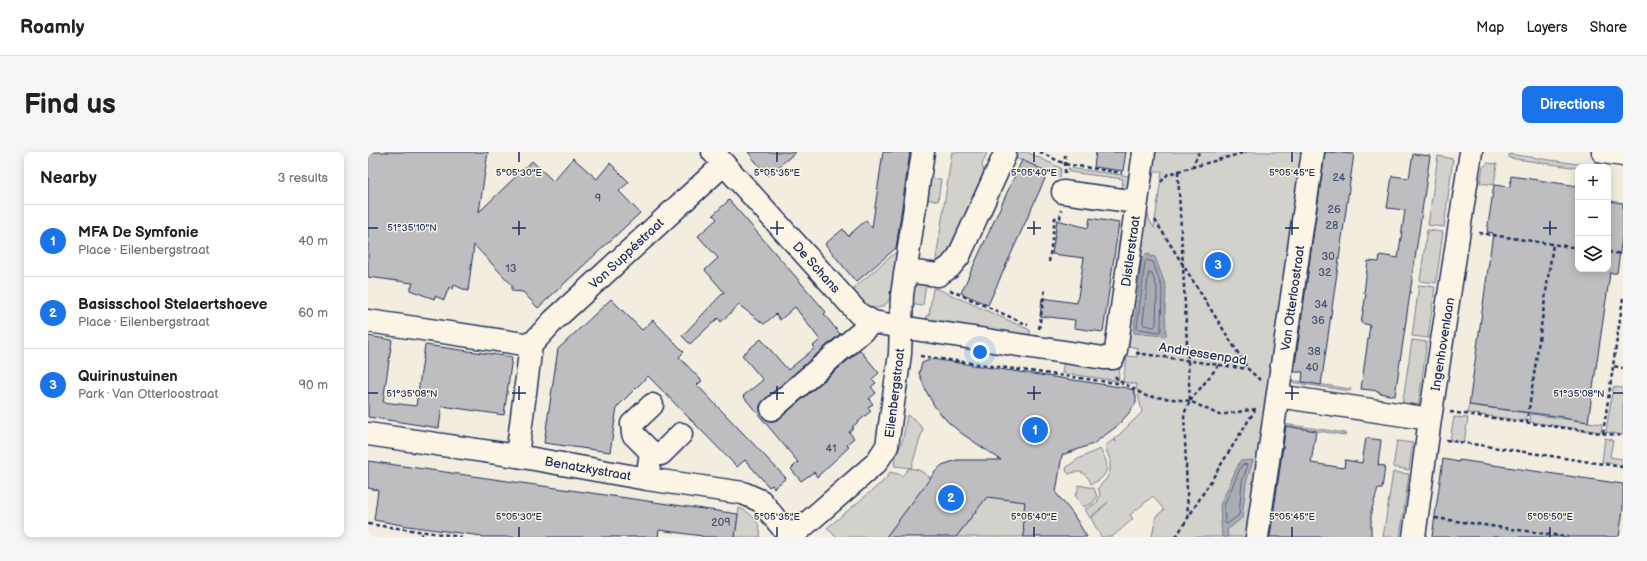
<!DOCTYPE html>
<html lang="en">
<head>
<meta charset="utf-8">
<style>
	body { margin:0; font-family:"Balsamiq Sans",sans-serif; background:#f6f6f6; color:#202124 }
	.controls { position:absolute; right:12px; top:12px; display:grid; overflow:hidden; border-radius:8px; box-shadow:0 2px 10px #0003 }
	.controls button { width:36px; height:36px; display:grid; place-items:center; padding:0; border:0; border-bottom:1px solid #e0e0e0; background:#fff; color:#202124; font:20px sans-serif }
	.you { position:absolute; left:612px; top:200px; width:14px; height:14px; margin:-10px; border:3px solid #fff; border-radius:50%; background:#1a73e8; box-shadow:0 0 0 6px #1a73e833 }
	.badge { display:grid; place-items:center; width:26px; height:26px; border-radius:50%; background:#1a73e8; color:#fff; font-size:13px; font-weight:700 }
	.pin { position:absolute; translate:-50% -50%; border:2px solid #fff; box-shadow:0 1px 4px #0006 }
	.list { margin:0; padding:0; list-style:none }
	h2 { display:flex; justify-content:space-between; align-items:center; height:52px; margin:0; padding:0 16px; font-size:17px }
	h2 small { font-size:13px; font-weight:400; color:#757577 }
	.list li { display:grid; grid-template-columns:26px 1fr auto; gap:12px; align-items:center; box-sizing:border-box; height:72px; padding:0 16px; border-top:1px solid #e0e0e0 }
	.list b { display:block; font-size:15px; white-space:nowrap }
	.list p { margin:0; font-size:13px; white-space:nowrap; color:#757577 }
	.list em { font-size:13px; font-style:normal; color:#757577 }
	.icon { flex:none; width:22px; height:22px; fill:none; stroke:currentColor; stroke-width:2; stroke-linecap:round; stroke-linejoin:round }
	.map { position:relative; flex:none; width:1255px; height:385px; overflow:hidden; border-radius:8px }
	header { display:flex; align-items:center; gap:24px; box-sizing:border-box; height:56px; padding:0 20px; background:#fff; border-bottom:1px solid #e0e0e0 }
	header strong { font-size:19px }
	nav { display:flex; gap:22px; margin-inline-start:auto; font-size:14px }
	.intro { display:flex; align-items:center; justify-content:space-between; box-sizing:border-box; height:96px; padding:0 24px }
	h1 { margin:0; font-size:28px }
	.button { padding:10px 18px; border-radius:8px; background:#1a73e8; color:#fff; font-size:14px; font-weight:700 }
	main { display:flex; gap:24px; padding:0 24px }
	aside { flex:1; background:#fff; border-radius:8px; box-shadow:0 2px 10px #0003 }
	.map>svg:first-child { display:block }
	.green { fill:#d3d1cc; stroke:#778095; fill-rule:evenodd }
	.water { fill:#a9acb3; stroke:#707a91 }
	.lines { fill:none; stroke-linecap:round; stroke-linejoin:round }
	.shore { stroke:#546180; stroke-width:1 }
	.building { fill:#bebec0; stroke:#1b2f5e }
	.minor-casing { stroke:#1b2f5e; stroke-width:25 }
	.path { stroke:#1b2f5e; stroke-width:2.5; stroke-dasharray:4 3; stroke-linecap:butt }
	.minor { stroke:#fcf5e5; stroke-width:22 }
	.ticks { fill:none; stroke:#1b2f5e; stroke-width:1.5 }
	.labels { text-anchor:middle; stroke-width:3; stroke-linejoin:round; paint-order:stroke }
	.number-label { font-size:11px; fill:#445376 }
	.street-label { font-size:13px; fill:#1b2f5e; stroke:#fcf5e5 }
	.ticks-label { font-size:10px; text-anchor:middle; fill:#1b2f5e; stroke:#fcf5e5; stroke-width:3; stroke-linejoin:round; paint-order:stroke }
</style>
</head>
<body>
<header>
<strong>Roamly</strong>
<nav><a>Map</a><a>Layers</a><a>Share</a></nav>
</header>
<div class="intro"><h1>Find us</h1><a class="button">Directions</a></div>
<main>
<aside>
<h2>Nearby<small>3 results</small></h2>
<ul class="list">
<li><span class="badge">1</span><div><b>MFA De Symfonie</b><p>Place · Eilenbergstraat</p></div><em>40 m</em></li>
<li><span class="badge">2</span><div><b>Basisschool Stelaertshoeve</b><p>Place · Eilenbergstraat</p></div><em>60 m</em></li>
<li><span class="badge">3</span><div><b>Quirinustuinen</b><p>Park · Van Otterloostraat</p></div><em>90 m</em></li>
</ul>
</aside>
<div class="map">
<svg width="1255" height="385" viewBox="0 0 1255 385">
	<rect width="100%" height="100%" fill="#f3ede0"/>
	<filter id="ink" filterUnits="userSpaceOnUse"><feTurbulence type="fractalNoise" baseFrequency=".025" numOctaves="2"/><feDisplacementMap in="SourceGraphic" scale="8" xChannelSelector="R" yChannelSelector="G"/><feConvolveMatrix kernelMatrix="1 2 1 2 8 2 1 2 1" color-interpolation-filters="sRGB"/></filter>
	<g filter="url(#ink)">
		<path class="green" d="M584 0H619L614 13 617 22 579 108 567 114Z
			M643 0H659L693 16 692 26 641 3Z
			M782 0H937L881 385H784L788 364 796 358 785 344 762 363 765 367 744 385H733L723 366 740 350 722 366 717 357 729 351 732 342 730 336 739 326 742 318V308L737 294 746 287 748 290 747 287 774 260 768 232 755 230 759 204 769 205 770 196 754 193 779 56 781 67 786 76 794 19 786 20 780 46ZM781 102H782L772 181 766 179 774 106 777 103Z
			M1141 2 1230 15H1210V16L1141 6Z
			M1070 4 1085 7 1076 75 1060 73Z
			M1120 11 1129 12 1126 33 1112 31 1115 15Z
			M700 16 762 24 759 41 753 40 755 27 701 20Z
			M560 26 573 27 570 49 558 47Z
			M1059 78 1075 80 1068 131 1052 129Z
			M529 99 523 144C521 149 518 153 513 155 500 160 492 147 485 138L488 136 487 135Z
			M558 129 555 154 541 152C545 136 541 133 558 129Z
			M1051 133 1067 135 1060 186 1044 184Z
			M565 136 570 137 662 178V185L558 170 559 163H561Z
			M1044 188 1059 190 1050 256 1034 254Z
			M695 208 752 216 750 229 694 221 696 209Z
			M922 228 983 237 982 239 921 230Z
			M1245 235 1255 236V283L1238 280Z
			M1101 253 1159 261 1157 269 1099 261Z
			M1163 262 1234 272 1233 280 1162 270Z
			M539 263 546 267 555 277 543 316 527 314 526 310 535 287Z
			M1086 265 1100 266 1096 290 1082 288Z
			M915 272 978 281 977 283 915 274Z
			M1237 286 1245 288 1242 305 1255 307V313L1234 310Z
			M1029 289 1045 291 1041 318 1025 315Z
			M732 297C742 312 742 325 723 332 719 321 712 317 701 322L698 319 699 315 710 307Z
			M541 316 551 318 563 326 518 385H468L459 376 518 327 522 320 530 322 534 324Z
			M1025 320 1041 322 1032 385H1015Z
			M710 333 726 336 729 345 725 351 715 355 707 343 710 339Z
			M620 343 647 349 658 347 656 359V385H588Z
			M371 356C383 360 394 371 392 385H367Z"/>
		<path class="water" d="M777 103H781L782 105 784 104 787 105 798 135 797 159 798 183 796 184 766 181V179L774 106Z
			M885 308 878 331 874 366 859 378 860 385H854L852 353 872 309Z"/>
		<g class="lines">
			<path class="shore" d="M779 108 785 110 794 136 793 178 792 180 771 177 769 176 777 110Z
				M781 121 784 122 789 136 788 173 786 175 776 173 775 171Z
				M874 313 878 312 879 315 874 330 871 363 859 372 857 371 856 354Z"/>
		</g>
		<path class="building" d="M0 0H120L111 60 164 9 185 29 205 6 229 27 242 11 261 30 251 39 272 61 170 156 155 140 144 139V133L106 93 100 139 86 133 85 137 81 135 76 148 67 144 66 147 42 138 45 131 0 125Z
			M380 0H428L399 24Z
			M515 0H542L528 96 488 130 457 92 475 77 480 84 498 68 504 76Z
			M728 0H758L755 19 726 15Z
			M957 0 986 2 953 233 934 230 935 220H926Z
			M1045 2 1062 4 1027 244 1011 241V239L993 237 1002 173 993 171 998 142 996 141 1000 109 1011 110 1012 103 1030 106 1037 58 1019 56 1024 24 1041 26Z
			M654 8 680 20 620 153 593 141Z
			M1143 24 1210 34V117H1240V49L1255 51V77L1249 121H1242L1220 270 1195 266V265L1101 253 1125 81 1119 80 1126 33 1142 35Z
			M361 48 434 132 458 160 456 162 472 182 396 248 392 253V259L395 265 400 269H406L412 266 492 198 511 221 504 227 508 231 503 235 508 241 501 247 505 252 500 255 503 259 484 275 486 276 481 280 486 286 479 292 481 295 449 325 446 320 433 329 423 317 430 310 375 244 395 228 374 203 393 187 420 218 447 196 445 194 452 188 427 155 412 168 408 162 396 172 371 153 353 170 350 166 322 192 314 184 356 140 337 118 350 106 330 84 349 67 345 63Z
			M722 66 751 71 735 180 706 176 707 168 672 164 674 146 709 151 716 106 684 102 689 68 720 76Z
			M243 147 274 178 285 168 316 200 311 205 334 229 329 233 418 326 406 336 404 333 401 335 377 308 369 315 280 224 249 255 242 300 176 291 190 197Z
			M0 184 24 188 15 250 48 254 57 193 144 205 136 263 74 254 71 276 0 265Z
			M564 207 759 236 765 238 768 244V251L761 261 748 275 725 292 694 303 688 341 705 362 719 385H656L655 365 657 350 619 345 588 385H518L567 320 574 313 589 308H633L593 281 579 269 567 255 558 239 551 221 554 211Z
			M918 274 948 279 943 311 976 316 977 308 994 311 998 286 1013 288 1010 313 1017 314 1014 337H1010L1003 360V385H902Z
			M1075 307 1091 310V308L1255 332V358L1251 385H1064Z
			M0 309 370 362 367 385H334V384L291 378 290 385H114V384L40 374 6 368 10 338 0 336Z"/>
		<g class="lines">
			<g class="minor-casing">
				<path id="minor" d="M345 0 491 162 505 170 533 175 736 206H745L748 198 776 0
					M1235 0 1255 3
					M695 40 769 50
					M538 119 570 123 582 115 591 104 637 2
					M0 169 163 193
					M910 244 1062 267
					M404 257 505 170
					M0 282 149 304 279 327 375 341 393 349 422 385
					M283 300 293 302 313 282
					M149 304 163 193 186 168 356 12
					M279 327 283 300 265 282 264 272 284 253
					M423 385 508 311 519 294 532 202 534 143 555 0
					M889 385 945 0
					M1046 385 1062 267 1103 0"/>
			</g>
			<path class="path" d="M672 0 697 12 754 21
				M824 16 831 0
				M810 20 822 249 816 262 820 365
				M697 21V0
				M793 30 800 22 878 0
				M787 68 880 217
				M1111 81 1210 96
				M1240 100 1255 102
				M681 110 687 66H692L693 58
				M582 138 660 173
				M1255 146 1245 214 1255 216
				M671 177 677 136
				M768 201 880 217 892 228
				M552 204 755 232
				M747 224 750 228 778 244 822 249 851 263 888 257
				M822 249 851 213
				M1082 260 1255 284
				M1159 271 1185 92
				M1235 281 1245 215
				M1078 288 1255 315
				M1067 366 1200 385
				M0 372 94 385
				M53 385 54 379
				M808 385 887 258"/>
			<use href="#minor" class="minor"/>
		</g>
	</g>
	<path class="ticks" d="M151 0V10M409 0V10M666 0V10M924 0V10M151 69V83M409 69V83M666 69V83M924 69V83M1182 69V83M0 76H10M144 76H158M402 76H416M659 76H673M917 76H931M1175 76H1189M151 234V248M409 234V248M666 234V248M924 234V248M0 241H10M144 241H158M402 241H416M659 241H673M917 241H931M1245 241H1255M151 375V385M409 375V385M666 375V385M924 375V385M1182 375V385"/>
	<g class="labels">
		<g class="number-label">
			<text x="971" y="29">24</text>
			<text x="230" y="50">9</text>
			<text x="966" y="61">26</text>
			<text x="964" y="77">28</text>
			<text x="960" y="108">30</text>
			<text x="143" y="120">13</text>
			<text x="957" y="124">32</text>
			<text x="953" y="156">34</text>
			<text x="950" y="172">36</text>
			<text x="946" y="203">38</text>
			<text x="944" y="219">40</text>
			<text x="463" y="300">41</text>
			<text x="353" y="374">209</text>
		</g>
		<g class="street-label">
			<text transform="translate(762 99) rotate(-82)" y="5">Distlerstraat</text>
			<text transform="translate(258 101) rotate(-43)" y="5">Von Suppéstraat</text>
			<text transform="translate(449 115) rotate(48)" y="5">De Schans</text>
			<text transform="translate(924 146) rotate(-82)" y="5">Van Otterloostraat</text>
			<text transform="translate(1074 192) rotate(-81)" y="5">Ingenhovenlaan</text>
			<text transform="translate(835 201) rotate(9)" y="5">Andriessenpad</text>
			<text transform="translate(526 241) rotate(-83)" y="5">Eilenbergstraat</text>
			<text transform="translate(220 316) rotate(10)" y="5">Benatzkystraat</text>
		</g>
	</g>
	<g class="ticks-label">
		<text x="151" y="24">5°05'30"E</text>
		<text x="409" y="24">5°05'35"E</text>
		<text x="666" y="24">5°05'40"E</text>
		<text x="924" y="24">5°05'45"E</text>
		<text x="44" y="79">51°35'10"N</text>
		<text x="44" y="245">51°35'08"N</text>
		<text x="1211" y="245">51°35'08"N</text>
		<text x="151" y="368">5°05'30"E</text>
		<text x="409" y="368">5°05'35"E</text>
		<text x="666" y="368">5°05'40"E</text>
		<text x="924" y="368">5°05'45"E</text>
		<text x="1182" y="368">5°05'50"E</text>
	</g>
</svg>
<div class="controls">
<button>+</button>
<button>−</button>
<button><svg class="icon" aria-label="layers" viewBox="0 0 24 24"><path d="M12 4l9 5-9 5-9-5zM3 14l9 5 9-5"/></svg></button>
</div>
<div class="you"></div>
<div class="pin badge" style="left:667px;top:278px">1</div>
<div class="pin badge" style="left:583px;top:346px">2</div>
<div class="pin badge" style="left:850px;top:113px">3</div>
</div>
</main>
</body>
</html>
